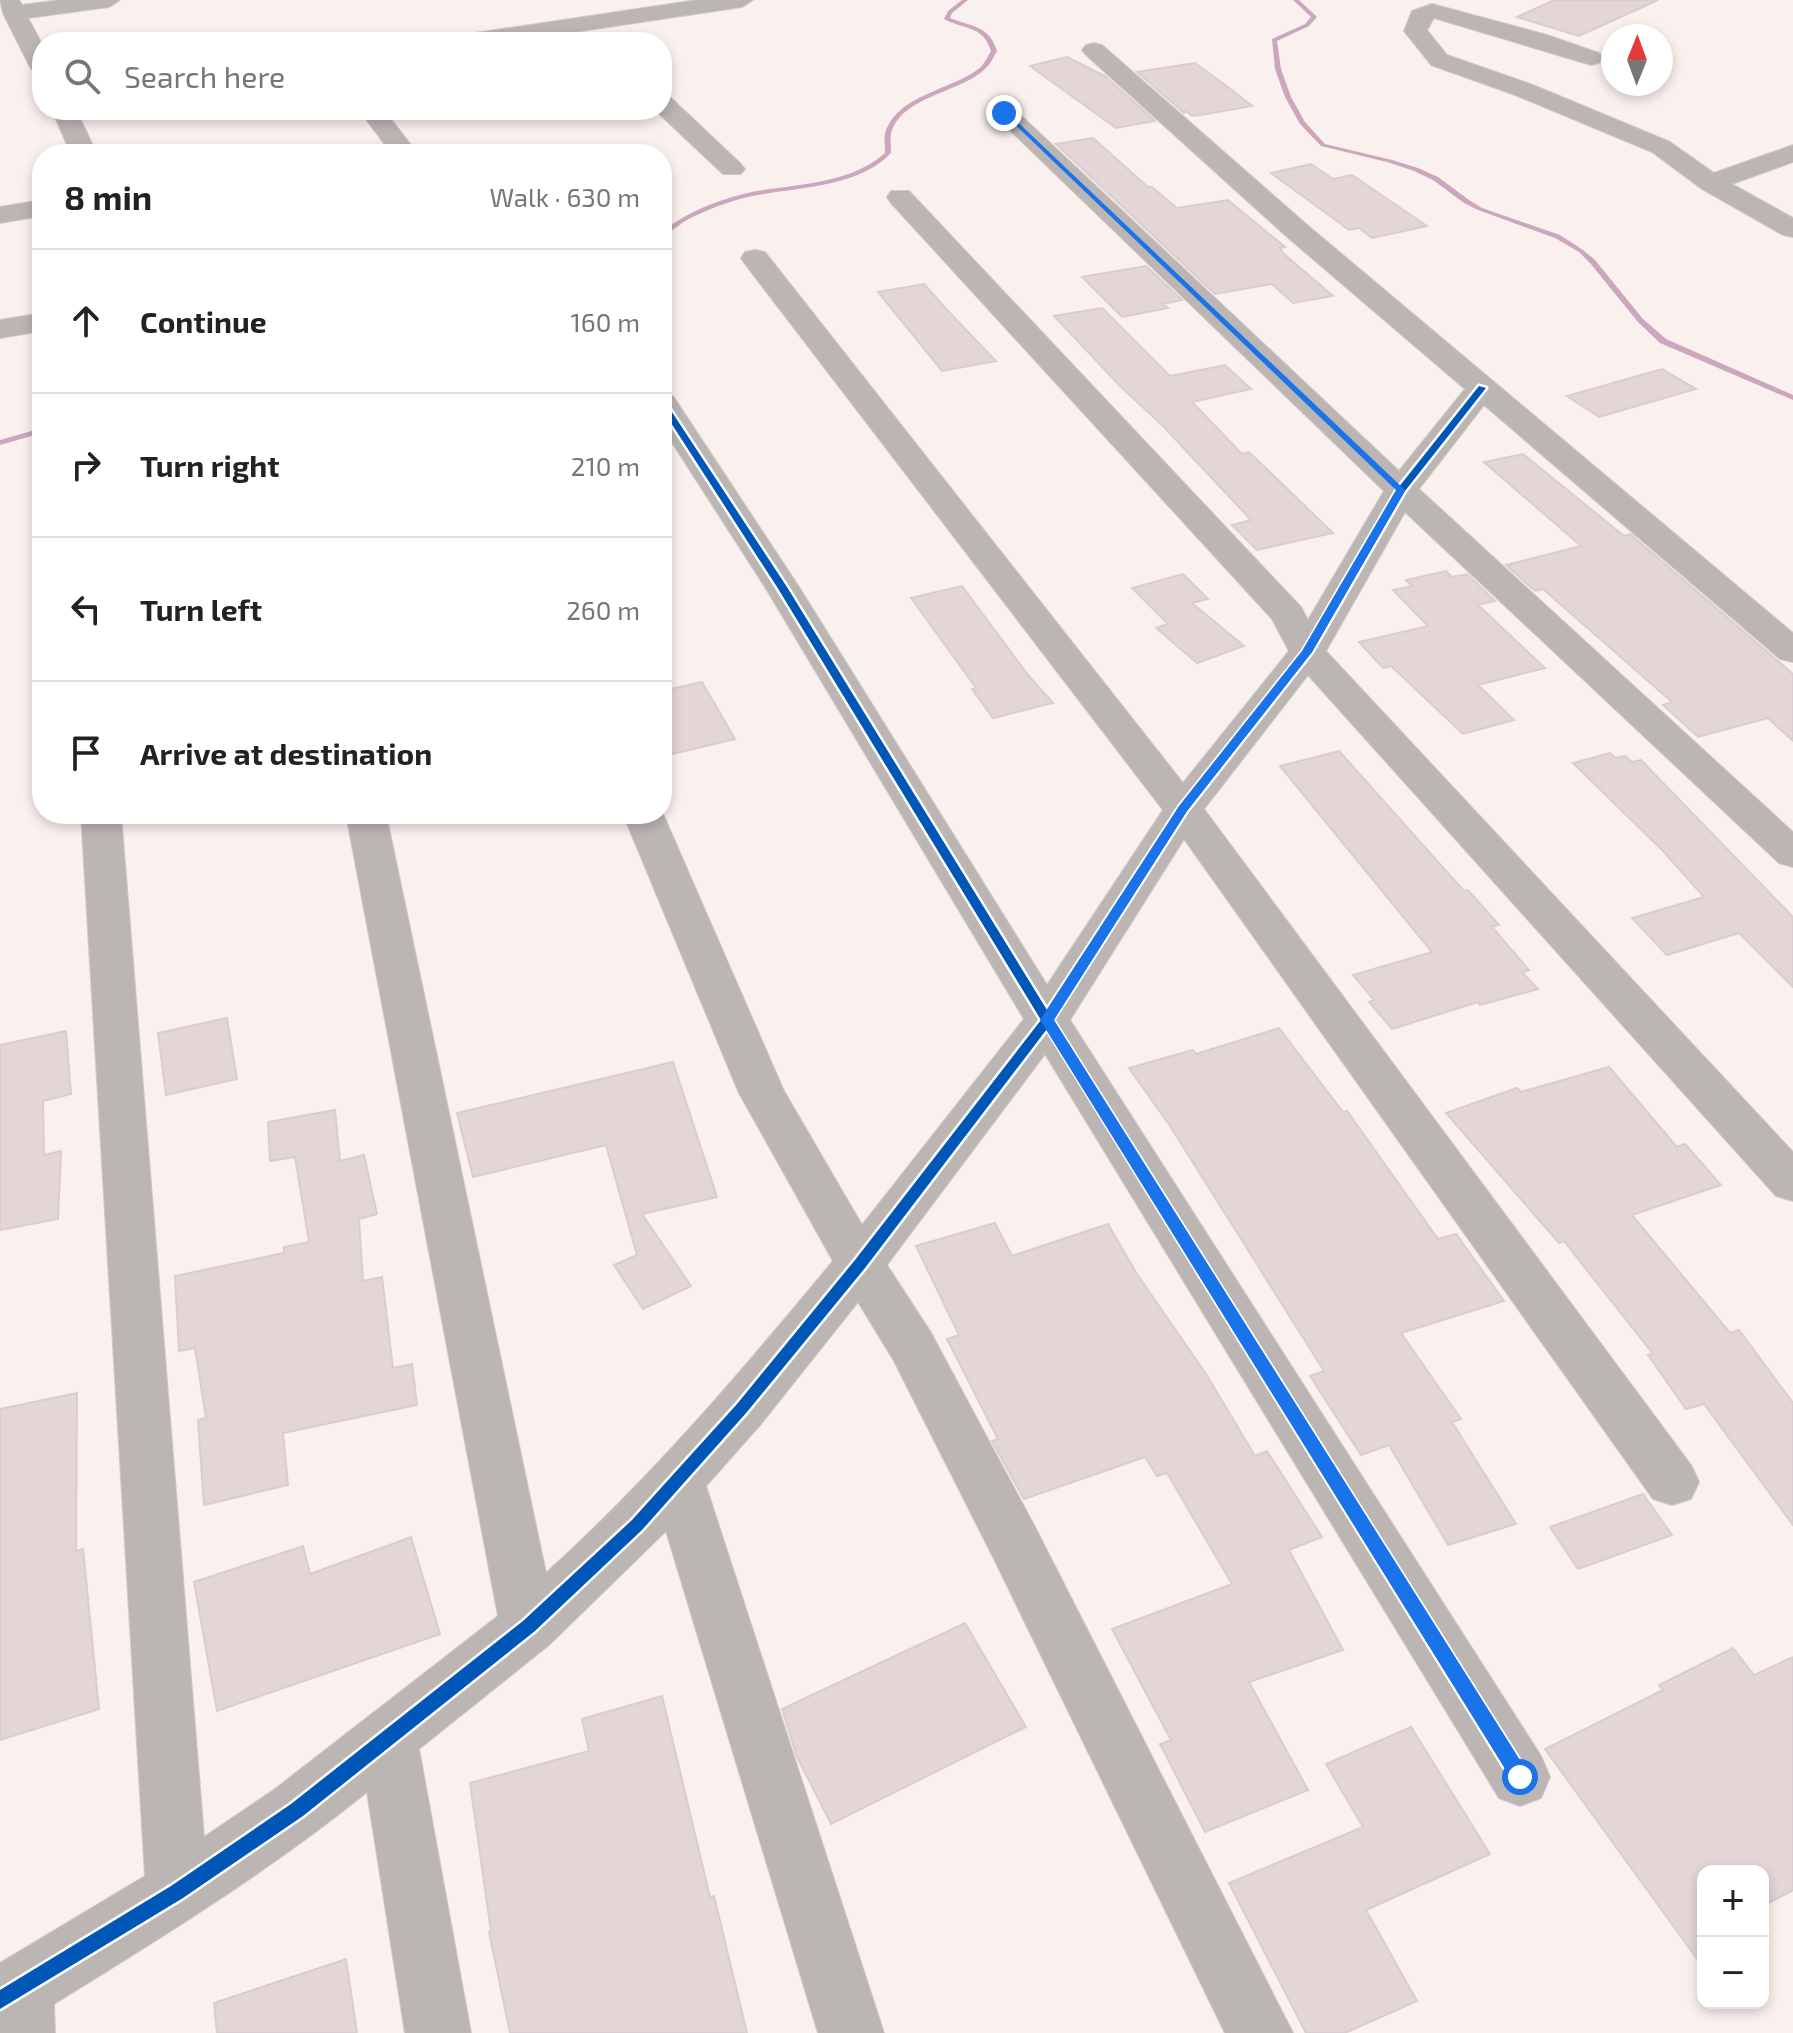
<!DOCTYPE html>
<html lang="en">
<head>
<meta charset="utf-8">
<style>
	body { margin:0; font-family:"Exo 2",sans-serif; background:#f6f6f6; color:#222 }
	.controls { position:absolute; right:24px; bottom:24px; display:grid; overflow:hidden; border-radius:16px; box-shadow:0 4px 12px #0003 }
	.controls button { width:72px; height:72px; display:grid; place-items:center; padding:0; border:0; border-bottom:2px solid #e0e0e0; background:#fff; color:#222; font:40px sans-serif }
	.compass { position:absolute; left:1601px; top:24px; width:72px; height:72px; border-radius:50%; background:#fff; box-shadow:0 4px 12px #0003; rotate:1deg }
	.stop { position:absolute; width:24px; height:24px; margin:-18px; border:6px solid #1a73e8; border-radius:50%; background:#fff }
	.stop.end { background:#1a73e8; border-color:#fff; box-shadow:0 2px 8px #0008 }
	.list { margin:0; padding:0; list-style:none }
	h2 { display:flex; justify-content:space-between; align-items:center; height:104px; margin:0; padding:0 32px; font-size:34px }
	h2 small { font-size:26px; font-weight:400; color:#767676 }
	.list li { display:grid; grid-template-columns:52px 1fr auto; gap:24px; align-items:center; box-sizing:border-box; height:144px; padding:0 32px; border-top:2px solid #e0e0e0 }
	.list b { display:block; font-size:30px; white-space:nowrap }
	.list em { font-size:26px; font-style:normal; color:#767676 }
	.icon { flex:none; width:44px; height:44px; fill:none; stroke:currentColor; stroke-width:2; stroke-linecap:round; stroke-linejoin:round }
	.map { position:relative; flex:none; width:1793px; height:2033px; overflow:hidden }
	.search { position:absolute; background:#fff; box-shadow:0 4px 12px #0003; left:32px; top:32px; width:640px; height:88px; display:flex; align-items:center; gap:20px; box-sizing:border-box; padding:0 28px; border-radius:32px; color:#767676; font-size:30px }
	.panel { position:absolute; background:#fff; box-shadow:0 4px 12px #0003; left:32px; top:144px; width:640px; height:680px; border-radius:32px }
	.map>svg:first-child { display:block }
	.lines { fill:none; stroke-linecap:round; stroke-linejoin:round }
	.stream { fill:#cca6bc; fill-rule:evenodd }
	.building { fill:#e4d5d6; stroke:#d8cecf; stroke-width:2 }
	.minor-casing { stroke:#d3cac8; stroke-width:2 }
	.minor { fill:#bbb6b4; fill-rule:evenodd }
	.cycleway-casing { stroke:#fff; stroke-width:5 }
	.cycleway { fill:#0057b8; fill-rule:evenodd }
	.route { fill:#1a73e8 }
</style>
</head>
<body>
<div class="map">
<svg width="1793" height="2033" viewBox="0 0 1793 2033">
	<rect width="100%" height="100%" fill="#faf0ee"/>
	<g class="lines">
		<path class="stream" d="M962 0H968L952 13 950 18C972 27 989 25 997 51 994 56 991 63 987 67 963 93 901 95 891 134 890 140 891 147 891 153 855 191 788 186 740 199 720 205 700 212 682 223 675 228 669 233 662 237V232C689 210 723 198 757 191 800 184 852 183 885 153 885 147 884 139 885 134 896 94 954 90 981 67 985 62 988 56 991 51 983 25 964 30 944 19L948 11Z
			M1293 0H1299L1317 17 1309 26 1277 41 1281 69 1291 97 1305 122 1325 144 1392 160 1418 168 1438 177 1469 200 1482 208 1560 235 1583 250 1595 260 1643 319 1666 339 1793 395V400L1660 343 1638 322 1590 263 1579 252 1555 238 1478 210 1464 203 1433 180 1414 171 1387 162 1321 146 1300 124 1285 97 1275 69 1272 39 1305 24 1311 17Z
			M42 428V433L0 445V440Z"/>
	</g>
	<path class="building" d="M1554 0H1658L1579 36 1517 17Z
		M1067 57 1105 76 1155 121 1116 128 1030 66Z
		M1195 63 1232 90 1252 106 1201 115 1192 116 1186 111 1184 113 1137 72Z
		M1093 138 1148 187H1152L1177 208 1228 200 1285 247 1280 248 1284 254 1333 296 1293 303 1272 284 1215 294 1056 144Z
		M1311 164 1333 179 1352 175 1427 226 1372 238 1359 228 1349 230 1271 173Z
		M1146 266 1182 300 1163 304 1168 308 1122 317 1082 277Z
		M924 284 948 311 996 361 942 371 878 292Z
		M1102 308 1170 376 1225 365 1251 389 1192 402 1242 454 1249 452 1333 533 1257 550 1232 525 1251 520 1162 425 1121 387 1054 316Z
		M1662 369 1696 389 1599 417 1567 396Z
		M1523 454 1624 536 1630 534 1793 674V741L1768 718 1698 737 1663 705 1672 702 1543 589 1535 591 1506 565 1581 546 1484 462Z
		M1446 571 1452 577 1467 574 1495 601 1478 605 1545 668 1478 685 1514 720 1463 734 1391 666 1383 668 1359 642 1428 626 1393 590 1412 586 1406 580Z
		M1183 574 1208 599 1192 603 1244 646 1197 663 1156 628 1168 624 1132 588Z
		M962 586 1028 675 1053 703 993 718 972 689 976 688 911 598Z
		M702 682 735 739 672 754 662 735V691Z
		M1339 751 1464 891 1468 890 1499 925 1492 927 1529 970 1522 972 1538 989 1480 1005 1478 1002 1392 1029 1369 1002 1374 1000 1353 975 1432 952 1280 766Z
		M1610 753 1616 758 1625 756 1632 762 1641 760 1793 917V987L1739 933 1667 955 1632 918 1704 897 1663 851 1573 763Z
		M227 1018 237 1079 166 1095 158 1033Z
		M1279 1028 1343 1112 1347 1111 1438 1239 1456 1234 1504 1301 1401 1333 1461 1419 1452 1422 1516 1524 1448 1545 1389 1445 1361 1455 1310 1376 1324 1371 1170 1126 1129 1068 1193 1050 1196 1054Z
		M66 1031 71 1094 43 1101 44 1155 61 1151 58 1219 0 1230V1045Z
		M673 1062 717 1197 642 1214 691 1286 643 1309 614 1265 637 1255 606 1145 473 1177 457 1113Z
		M1609 1067 1677 1147 1685 1144 1721 1185 1632 1215 1730 1333 1739 1330 1793 1403V1525L1704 1404 1686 1409 1648 1355 1653 1354 1564 1241 1559 1243 1446 1113 1517 1088 1521 1092Z
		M335 1110 340 1161 364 1155 377 1214 359 1219 363 1281 382 1277 393 1368 412 1364 417 1405 283 1433 288 1485 204 1505 198 1420 206 1418 195 1348 179 1351 175 1276 284 1253V1247L309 1242 295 1157 270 1161 268 1122Z
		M995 1223 1012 1256 1108 1224 1137 1274 1206 1374 1255 1456 1267 1451 1322 1537 1289 1550 1343 1650 1249 1682 1308 1790 1205 1832 1160 1744 1171 1740 1112 1629 1232 1584 1167 1473 1157 1476 1145 1457 1024 1499 992 1441 998 1439 947 1339 959 1335 916 1246Z
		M77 1393 76 1551 83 1549 99 1709 0 1740V1409Z
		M1643 1494 1672 1535 1578 1569 1550 1527Z
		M411 1537 440 1634 217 1711 194 1582 303 1546 310 1574Z
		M965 1623 1026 1727 831 1824 797 1757 782 1709Z
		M1733 1648 1754 1675 1793 1657V1890L1763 1906V1871H1703V1967L1545 1749 1663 1690 1659 1685Z
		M662 1696 710 1897 714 1896 747 2033H510L489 1932 491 1931 470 1783 589 1751 582 1719Z
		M1411 1727 1490 1854 1366 1910 1417 2001 1345 2033H1306L1229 1883 1363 1827 1326 1764Z
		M346 1959 357 2033H217L214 2003Z"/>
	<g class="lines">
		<g class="minor-casing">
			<path id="minor" d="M0 0H19L22 5 60 0H120L109 7 28 18 42 44V74L34 72 30 67 3 13Z
				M697 0H753L742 7 508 42H450L454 37 462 35Z
				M1432 4 1547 35 1599 53 1603 58 1599 63 1591 65 1434 18 1427 30 1447 55 1533 85 1670 142 1714 173 1793 145V162L1732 184 1793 218V237L1783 235 1702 189 1652 152 1515 95 1431 65 1404 31 1412 11Z
				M1094 43 1102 45 1306 224 1793 633V662L1780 659 1484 405 1419 489 1793 832V867L1779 863 1405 512 1326 651 1793 1152V1201L1776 1196 1308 675 1204 809 1691 1465 1699 1482 1691 1499 1672 1505 1653 1499 1184 839 1070 1020 1541 1756 1550 1777 1541 1798 1520 1806 1499 1798 1045 1054 887 1265 930 1331 1035 1527 1293 2033H1225L995 1561 894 1361 858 1302 761 1424 706 1486 884 2033H818L666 1531 549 1645 419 1749 471 2033H405L367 1792C268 1872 161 1938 54 2004L55 2033H0V1963L145 1876 81 814H121L204 1837 275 1789 498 1616 346 814H386L546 1573C653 1476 741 1372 833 1261L739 1093 623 814H663L784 1091 862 1225 1024 1019 765 587 662 427V394L673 396 799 587 1047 985 1163 810 745 264 741 258 745 252 755 250 765 252 1183 783 1289 651 1272 619 891 203 887 197 891 191H909L1301 607 1308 620 1384 491 992 113 995 108H1013L1399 471 1465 389 1286 236 1086 55 1082 50 1086 45Z
				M662 96 671 98 741 164 745 169 741 174H723L655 110H662Z
				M52 110H76L97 154H71Z
				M359 110H384L418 154H392Z
				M42 200V216L0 223V207Z
				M42 313V331L0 338V320Z"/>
		</g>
		<use href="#minor" class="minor"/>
		<g class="cycleway-casing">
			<path id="cycleway" d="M1479 386 1486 388 1405 491 1312 652 1187 811 1053 1020 1526 1771 1528 1777 1526 1783 1520 1785 1514 1783 1047 1029 865 1268 747 1412 642 1530 535 1631 303 1816 183 1898 0 2009V1990L171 1886 291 1804 523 1621 632 1520 737 1404 855 1260 1041 1020 777 587 662 409V400L666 403 787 587 1047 1010 1179 807 1303 651 1398 488Z"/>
		</g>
		<use href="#cycleway" class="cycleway"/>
	</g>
	<path class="route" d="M1002 112H1007L1405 490 1312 652 1187 811 1054 1020 1527 1771 1529 1777 1527 1783 1520 1785 1514 1783 1040 1020 1179 806 1302 651 1396 490Z"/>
</svg>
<div class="controls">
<button>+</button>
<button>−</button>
</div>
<svg class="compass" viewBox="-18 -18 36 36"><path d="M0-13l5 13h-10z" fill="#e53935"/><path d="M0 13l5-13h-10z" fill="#767676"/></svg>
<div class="stop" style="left:1520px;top:1777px"></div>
<div class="stop end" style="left:1004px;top:113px"></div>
<div class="search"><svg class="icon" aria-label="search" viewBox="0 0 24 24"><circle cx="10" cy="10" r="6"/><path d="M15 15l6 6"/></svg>Search here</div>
<section class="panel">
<h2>8 min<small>Walk · 630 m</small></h2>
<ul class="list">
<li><svg class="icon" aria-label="ahead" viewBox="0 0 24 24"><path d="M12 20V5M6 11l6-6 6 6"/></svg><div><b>Continue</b></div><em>160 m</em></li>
<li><svg class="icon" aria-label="right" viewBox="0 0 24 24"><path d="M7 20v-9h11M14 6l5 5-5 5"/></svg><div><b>Turn right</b></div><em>210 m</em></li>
<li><svg class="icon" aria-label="left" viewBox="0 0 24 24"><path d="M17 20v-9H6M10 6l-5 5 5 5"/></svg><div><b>Turn left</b></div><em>260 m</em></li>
<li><svg class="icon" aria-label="arrive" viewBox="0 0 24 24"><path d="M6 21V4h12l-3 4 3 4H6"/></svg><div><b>Arrive at destination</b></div></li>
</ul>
</section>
</div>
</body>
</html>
